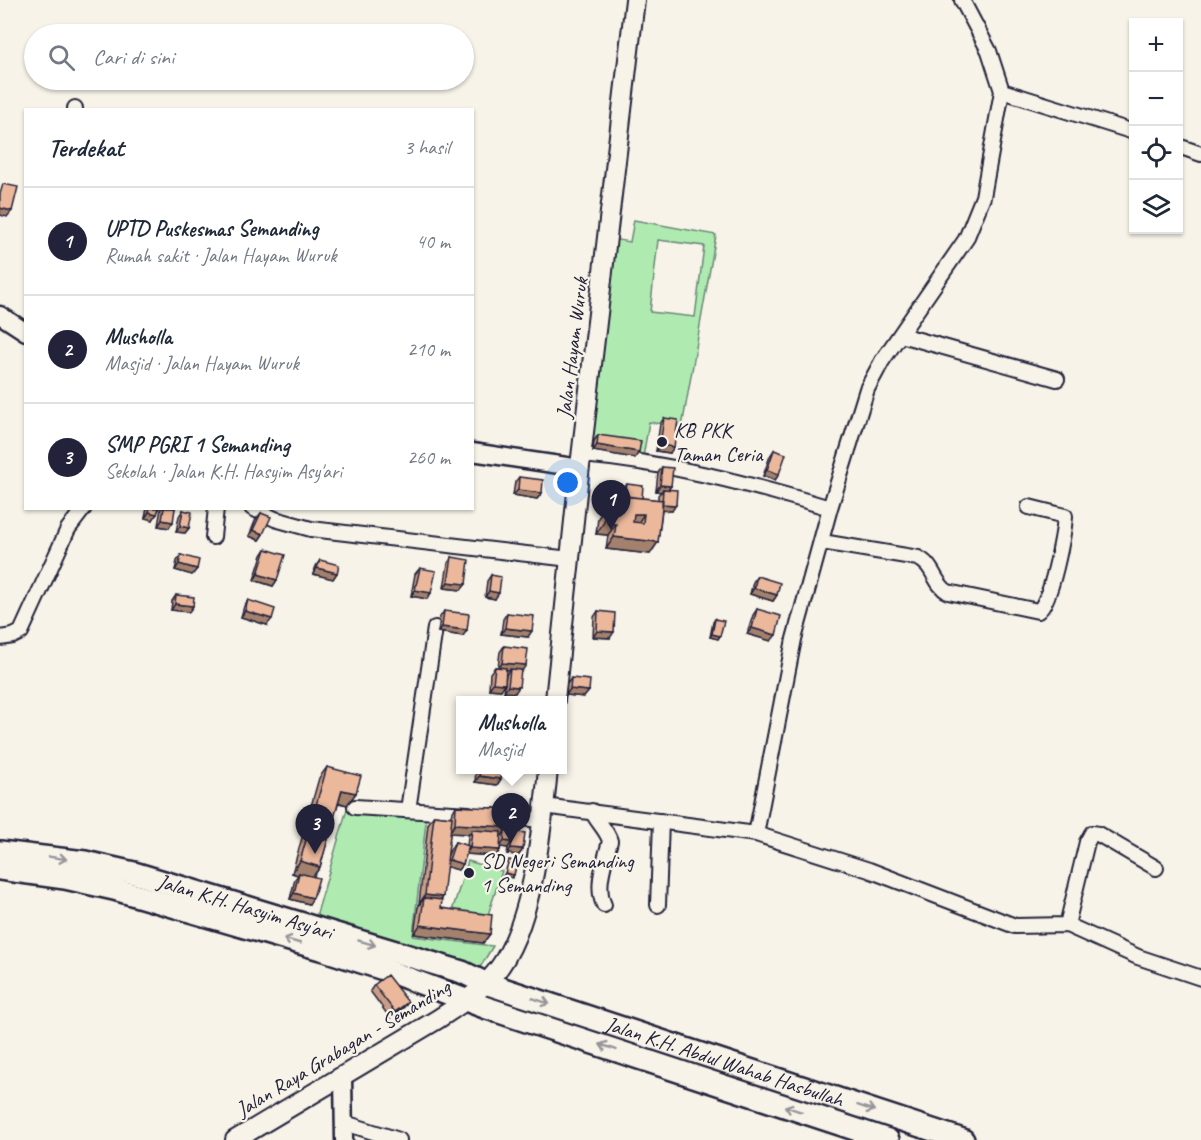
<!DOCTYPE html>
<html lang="id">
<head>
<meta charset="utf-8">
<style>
	body { margin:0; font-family:Caveat,sans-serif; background:#f2f2f3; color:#1f2937 }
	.controls { position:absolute; right:18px; top:18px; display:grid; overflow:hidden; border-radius:0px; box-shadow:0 2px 4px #0004 }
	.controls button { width:54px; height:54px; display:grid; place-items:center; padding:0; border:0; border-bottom:2px solid #e0e1e3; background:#fff; color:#1f2937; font:30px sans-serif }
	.you { position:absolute; left:568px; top:483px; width:21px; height:21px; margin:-15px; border:4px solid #fff; border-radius:50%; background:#1a73e8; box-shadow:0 0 0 9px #1a73e833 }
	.badge { display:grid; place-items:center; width:39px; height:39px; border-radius:50%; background:#22223b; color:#fff; font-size:20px; font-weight:700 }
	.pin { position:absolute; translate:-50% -50px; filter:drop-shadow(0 2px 3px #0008) }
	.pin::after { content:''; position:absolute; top:32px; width:21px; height:18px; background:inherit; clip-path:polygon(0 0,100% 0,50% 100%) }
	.popup { position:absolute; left:456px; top:696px; width:111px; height:78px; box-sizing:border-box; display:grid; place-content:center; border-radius:0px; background:#fff; filter:drop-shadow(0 2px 4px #0005); font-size:20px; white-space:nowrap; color:#747a83 }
	.popup b { font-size:22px; color:#1f2937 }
	.popup::after { content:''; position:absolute; left:50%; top:100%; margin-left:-12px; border:12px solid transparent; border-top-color:#fff }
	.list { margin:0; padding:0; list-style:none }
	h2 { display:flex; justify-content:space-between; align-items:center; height:78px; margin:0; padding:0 24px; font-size:26px }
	h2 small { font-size:20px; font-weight:400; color:#747a83 }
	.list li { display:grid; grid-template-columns:39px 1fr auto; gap:18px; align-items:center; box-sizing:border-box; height:108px; padding:0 24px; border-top:2px solid #e0e1e3 }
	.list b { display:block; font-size:22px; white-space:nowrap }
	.list p { margin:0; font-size:20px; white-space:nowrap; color:#747a83 }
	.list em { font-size:20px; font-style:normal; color:#747a83 }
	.icon { flex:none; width:33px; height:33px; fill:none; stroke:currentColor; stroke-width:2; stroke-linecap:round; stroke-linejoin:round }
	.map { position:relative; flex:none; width:1201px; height:1140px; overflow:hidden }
	.search { position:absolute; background:#fff; box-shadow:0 2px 4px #0004; left:24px; top:24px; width:450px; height:66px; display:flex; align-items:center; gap:15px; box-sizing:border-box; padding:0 21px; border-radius:33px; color:#747a83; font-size:22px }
	.panel { position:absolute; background:#fff; box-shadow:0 2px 4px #0004; left:24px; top:108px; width:450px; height:402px; border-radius:0px }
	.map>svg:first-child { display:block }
	.green { fill:#afebb1; stroke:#688676; stroke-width:1.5; fill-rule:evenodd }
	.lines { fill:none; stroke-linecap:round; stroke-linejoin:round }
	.minor-casing { stroke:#22223b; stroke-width:18 }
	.tertiary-casing { stroke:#22223b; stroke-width:21 }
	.secondary-casing { stroke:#22223b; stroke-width:22 }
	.trunk-casing { stroke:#22223b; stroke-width:26 }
	.minor { stroke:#f7f3e8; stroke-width:14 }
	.tertiary { stroke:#f7f3e8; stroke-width:16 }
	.secondary { stroke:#f7f3e8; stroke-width:18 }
	.trunk { stroke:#f7f3e8; stroke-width:21 }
	.wall { fill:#ca9e86; stroke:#22223b; stroke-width:1.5; fill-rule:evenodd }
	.shaded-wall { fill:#a4816d; stroke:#22223b; stroke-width:1.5 }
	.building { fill:#ebb89c; stroke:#22223b; stroke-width:1.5; fill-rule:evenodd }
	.oneway { stroke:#97959a }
	.poi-dot { fill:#22223b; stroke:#f7f3e8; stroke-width:2 }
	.labels { text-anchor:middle; stroke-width:4.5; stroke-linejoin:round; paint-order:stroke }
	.street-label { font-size:21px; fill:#22223b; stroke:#f7f3e8 }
	.poi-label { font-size:21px; fill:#22223b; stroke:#f7f3e8; text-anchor:start }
</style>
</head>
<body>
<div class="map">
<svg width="1201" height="1140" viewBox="0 0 1201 1140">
	<rect width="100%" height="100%" fill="#f7f3e8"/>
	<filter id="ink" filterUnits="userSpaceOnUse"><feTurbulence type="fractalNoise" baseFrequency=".0167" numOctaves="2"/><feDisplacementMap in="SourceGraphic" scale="12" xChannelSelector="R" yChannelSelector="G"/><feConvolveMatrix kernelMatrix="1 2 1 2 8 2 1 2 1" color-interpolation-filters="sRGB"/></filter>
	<g filter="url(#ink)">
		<path class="green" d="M634 220 716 235 682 427 649 422 643 457 586 448 612 239 630 242ZM658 240 704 246 695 317 650 312Z
			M347 809 427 813 413 936 493 946 479 969 316 917Z
			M468 861 502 871 486 921 452 911Z"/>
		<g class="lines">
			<g class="minor-casing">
				<path id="minor" d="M1002 91 1134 132
					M75 110V108
					M1178 146 1201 154
					M901 335 1057 379
					M582 455C666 462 750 484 830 508
					M252 508 275 519 311 529 570 559
					M213 537 216 508
					M822 542 918 558C934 565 934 584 948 592L1038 611C1051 604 1064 533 1065 516L1029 507
					M0 638 13 636 21 632 68 529 84 508
					M544 806 756 834 794 639 830 508 867 389 882 361 966 239 983 197 1002 91 989 51 962 0
					M355 807 469 814
					M408 810 435 628
					M592 811C597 822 607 830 610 841 605 861 595 886 604 905
					M491 816 543 820
					M756 834 869 870 1015 926 1067 925 1138 957 1201 978
					M658 905 661 821
					M1067 925 1087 842 1092 833 1098 834 1156 868
					M345 1123 399 1140"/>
			</g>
			<g class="tertiary-casing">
				<path id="tertiary" d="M0 315 26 332
					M472 452 580 468
					M343 1077 344 1140"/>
			</g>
			<g class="secondary-casing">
				<path id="secondary" d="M555 700 578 483 635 0
					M235 1140 438 1019C458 1006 480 992 495 973 533 928 542 827 548 770"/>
			</g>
			<g class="trunk-casing">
				<g id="trunk">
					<path id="s1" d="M0 852 85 862 134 873 462 972 485 983 963 1140"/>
					<path d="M0 869 65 878 114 889 324 950 383 969 487 1008 888 1140"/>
				</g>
			</g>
			<use href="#minor" class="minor"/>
			<use href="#tertiary" class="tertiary"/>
			<use href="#secondary" class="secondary"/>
			<use href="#trunk" class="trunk"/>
		</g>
		<path class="wall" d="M664 418 670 453 656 451 660 424Z
			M598 435 635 458 593 451 594 441Z
			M774 450 779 474 775 480 763 476 770 456Z
			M662 467 671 486 668 489 672 511 662 510 658 542 650 554 606 549 608 535 596 534 598 518 606 506 612 507 620 496H622V490L627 484 642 498 658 500V495L661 492 656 491 658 473Z
			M519 477 542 493 537 499 513 495 515 482Z
			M147 508H159L153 520 145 518Z
			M161 508H175L169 528 158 526Z
			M183 510 189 528 185 533 176 532 179 516Z
			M261 513 263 534 259 540 249 536 256 519Z
			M266 549 277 580 273 586 254 580 262 555Z
			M181 555 197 569 192 575 175 570 177 561Z
			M452 557 466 584 461 590 444 588 448 563Z
			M320 560 337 573 333 579 313 574 316 566Z
			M420 568 431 593 427 599 411 596 415 574Z
			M491 575 495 599 485 597 487 581Z
			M757 576 777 595 773 601 750 594 753 582Z
			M176 595 189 612 171 610 172 601Z
			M248 600 267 625 241 617 244 606Z
			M757 609 771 641 747 634 753 615Z
			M444 611 463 636 438 632 440 617Z
			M598 611 610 638 593 637 594 617Z
			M507 613 528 637 501 634 503 619Z
			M715 619 720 636 718 639 710 637 713 622Z
			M504 646 522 671H521L515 693 504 692 506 675 509 670 506 669 501 690 489 689 490 673 495 667H498L500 652Z
			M571 678 589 691 584 697 566 695 567 684Z
			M327 767 356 793 347 805 338 803 320 867 313 877 309 904 290 899 295 879 298 875 292 873 319 778Z
			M476 770H502L501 779 497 785 475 782Z
			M456 806 506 830 523 849 519 855 507 854 508 848 501 847 500 850 496 856 466 854 463 864 458 870 446 866 441 900V908L490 934 483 943 414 934 418 907 420 904H419L428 824 434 815 450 817ZM450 833 469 834 468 836 467 846 455 842 451 848 447 857Z
			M374 985 404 1007 390 1018 370 991Z"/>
		<path class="shaded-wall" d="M0 208 12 211 7 217 0 215Z
			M597 445 639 452 635 458 593 451Z
			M660 445 674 447 670 453 656 451Z
			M767 470 779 474 775 480 763 476Z
			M660 485 671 486 666 492 663 489 661 492 656 491Z
			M518 490 542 493 537 499 513 495Z
			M662 504 676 505 672 511 657 510Z
			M149 512 157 514 153 520 145 518Z
			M634 514H644L636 526 626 525Z
			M162 520 173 522 169 528 158 526Z
			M604 522 616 524 608 535 596 534Z
			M180 526 189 528 185 533 176 532Z
			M253 530 263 534 259 540 249 536Z
			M614 537 658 542 650 554 606 549Z
			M179 564 197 569 192 575 175 570Z
			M317 568 337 573 333 579 313 574Z
			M258 574 277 580 273 586 254 580Z
			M448 582 466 584 461 590 444 588Z
			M754 588 777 595 773 601 750 594Z
			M415 590 431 593 427 599 411 596Z
			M489 591 499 593 495 599 485 597Z
			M175 604 193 606 189 612 171 610Z
			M245 611 272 619 267 625 241 617Z
			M442 627 467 630 463 636 438 632Z
			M505 628 532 631 528 637 501 634Z
			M752 628 776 635 771 641 747 634Z
			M597 631 614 632 610 638 593 637Z
			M712 634 720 636 718 639 710 637Z
			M502 663 526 665 522 671 498 669Z
			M493 683 505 684 501 690 489 689Z
			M508 686 519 687 515 693 504 692Z
			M570 689 589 691 584 697 566 695Z
			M479 776 501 779 497 785 475 782Z
			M342 790 356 793 347 805 334 801Z
			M455 824 508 827 502 836 471 834 472 830 469 834 449 833Z
			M504 841 512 842 508 848 500 847Z
			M470 848 500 850 496 856 466 854Z
			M511 848 523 849 519 855 507 854Z
			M449 860 463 864 458 870 444 866Z
			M300 861 320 867 311 879 299 873 298 875 292 873Z
			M505 873 514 875 512 878 503 876Z
			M294 893 313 898 309 904 290 899Z
			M425 895 443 897 437 906 424 898 420 904H419Z
			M420 925 490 934 483 943 414 934Z
			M408 1002 404 1007 390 1018 395 1012Z"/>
		<path class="building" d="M3 184 18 187 12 211 0 208V194Z
			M664 418 678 420 674 447 660 445Z
			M598 435 641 441 639 452 597 445Z
			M774 450 786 454 779 474 767 470Z
			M662 467 673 468 671 486 660 485Z
			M519 477 543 480 542 493 518 490Z
			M627 484 643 486 642 498 625 496Z
			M663 489 677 490 676 505 662 504Z
			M620 496 663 500 658 542 614 537 616 524 604 522 606 506 618 508ZM634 514H644L643 523 633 522Z
			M150 508H159L157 514 149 512Z
			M164 508H175L173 522 162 520Z
			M183 510 192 512 189 528 180 526Z
			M261 513 271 517 263 534 253 530Z
			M266 549 285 555 277 580 258 574Z
			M181 555 199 560 197 569 179 564Z
			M452 557 469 560 466 584 448 582Z
			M320 560 339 565 337 573 317 568Z
			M420 568 436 571 431 593 415 590Z
			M491 575 501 577 499 593 489 591Z
			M757 576 780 583 777 595 754 588Z
			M176 595 194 597 193 606 175 604Z
			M248 600 275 609 272 619 245 611Z
			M757 609 781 616 776 635 752 628Z
			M444 611 469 614 467 630 442 627Z
			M598 611 615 613 614 632 597 631Z
			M507 613 534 616 532 631 505 628Z
			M715 619 724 621 720 636 712 634Z
			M504 646 528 649 526 665 502 663Z
			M495 667 506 668 505 684 493 683Z
			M510 669 521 670 519 687 508 686Z
			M571 678 590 680 589 691 570 689Z
			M327 767 361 776 356 793 342 790 320 867 300 861Z
			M480 770H502L501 779 479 776Z
			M456 806 509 809 508 827 455 824Z
			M434 815 452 817 443 897 425 895Z
			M472 830 501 832 500 850 470 848Z
			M505 830 525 833 523 849 511 848 512 842 504 841Z
			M455 842 469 846 463 864 449 860Z
			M509 860 517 862 514 875 505 873Z
			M299 873 319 878 313 898 294 893Z
			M424 898 442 900 441 908 492 915 490 934 420 925Z
			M387 975 408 1002 395 1012 374 985Z"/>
		<defs><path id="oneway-shaft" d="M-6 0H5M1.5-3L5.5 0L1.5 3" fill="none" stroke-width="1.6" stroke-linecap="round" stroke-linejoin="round" transform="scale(1.5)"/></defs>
		<g class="oneway">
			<use href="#oneway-shaft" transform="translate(58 858) rotate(9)"/>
			<use href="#oneway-shaft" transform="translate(292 941) rotate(-164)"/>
			<use href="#oneway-shaft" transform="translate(367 943) rotate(17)"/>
			<use href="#oneway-shaft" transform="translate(541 1001) rotate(18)"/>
			<use href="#oneway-shaft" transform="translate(608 1047) rotate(-161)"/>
			<use href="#oneway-shaft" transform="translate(866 1108) rotate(18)"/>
			<use href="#oneway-shaft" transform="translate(793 1109) rotate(-162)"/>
		</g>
	</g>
	<g class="poi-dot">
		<circle cx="662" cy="442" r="6"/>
		<circle cx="469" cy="873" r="6"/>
	</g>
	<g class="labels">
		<g class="street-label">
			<text transform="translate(572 348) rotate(-83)" y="7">Jalan Hayam Wuruk</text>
			<text dy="7" stroke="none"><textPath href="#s1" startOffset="252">Jalan K.H. Hasyim Asy'ari</textPath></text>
			<text transform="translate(343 1048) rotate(-31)" y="7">Jalan Raya Grabagan - Semanding</text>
			<text dy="7" stroke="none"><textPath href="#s1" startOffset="756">Jalan K.H. Abdul Wahab Hasbullah</textPath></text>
		</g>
		<g class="poi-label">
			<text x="674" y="437">KB PKK<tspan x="674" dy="24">Taman Ceria</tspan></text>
			<text x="481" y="868">SD Negeri Semanding<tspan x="481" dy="24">1 Semanding</tspan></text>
		</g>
	</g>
</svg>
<div class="controls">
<button>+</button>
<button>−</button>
<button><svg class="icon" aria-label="locate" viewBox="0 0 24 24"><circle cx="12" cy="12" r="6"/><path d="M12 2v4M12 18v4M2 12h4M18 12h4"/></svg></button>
<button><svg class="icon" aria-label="layers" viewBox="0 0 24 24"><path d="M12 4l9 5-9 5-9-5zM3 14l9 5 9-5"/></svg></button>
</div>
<div class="you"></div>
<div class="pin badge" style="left:611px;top:530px">1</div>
<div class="pin badge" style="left:511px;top:843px">2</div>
<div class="popup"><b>Musholla</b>Masjid</div>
<div class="pin badge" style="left:315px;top:854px">3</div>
<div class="search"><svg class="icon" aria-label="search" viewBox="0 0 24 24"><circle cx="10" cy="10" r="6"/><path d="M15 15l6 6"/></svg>Cari di sini</div>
<section class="panel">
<h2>Terdekat<small>3 hasil</small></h2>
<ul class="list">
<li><span class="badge">1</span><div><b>UPTD Puskesmas Semanding</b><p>Rumah sakit · Jalan Hayam Wuruk</p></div><em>40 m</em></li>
<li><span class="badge">2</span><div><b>Musholla</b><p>Masjid · Jalan Hayam Wuruk</p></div><em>210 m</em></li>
<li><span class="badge">3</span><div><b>SMP PGRI 1 Semanding</b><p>Sekolah · Jalan K.H. Hasyim Asy'ari</p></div><em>260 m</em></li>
</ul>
</section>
</div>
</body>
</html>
